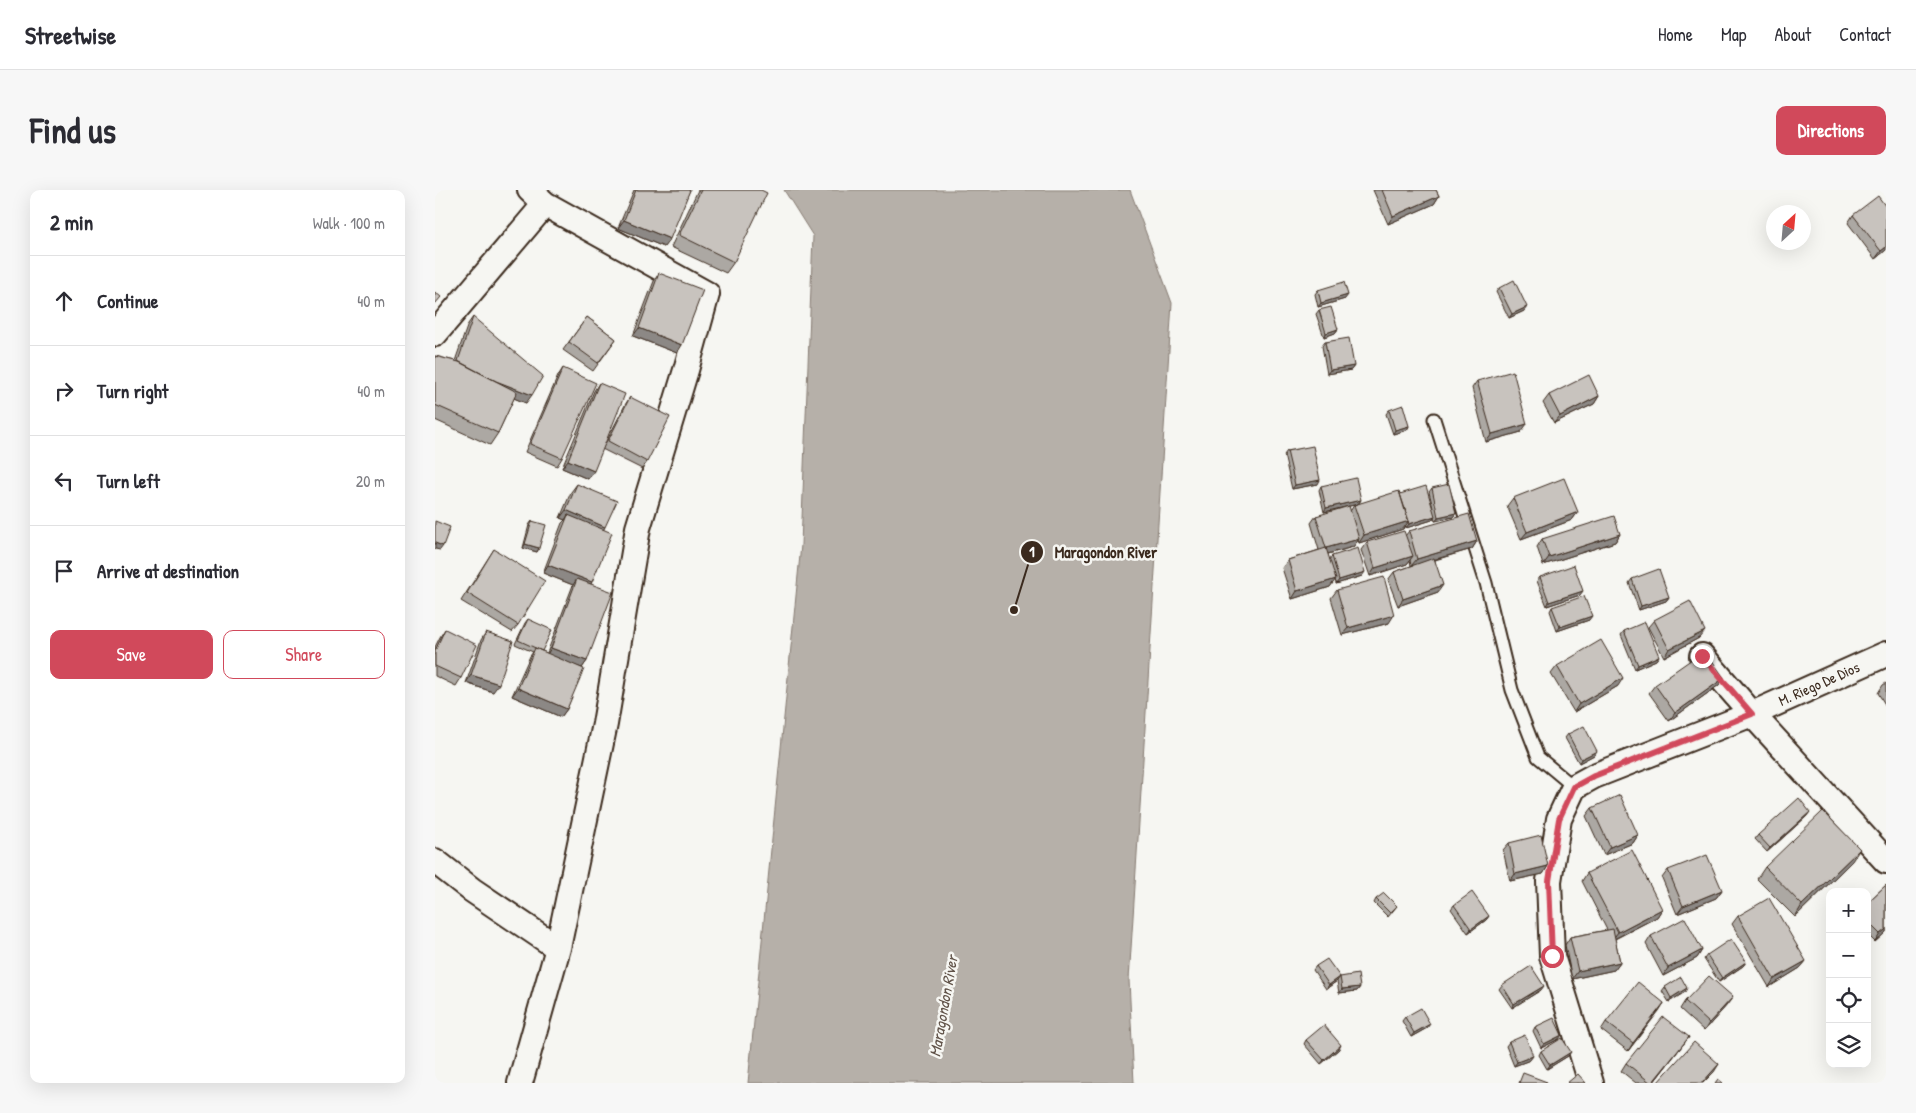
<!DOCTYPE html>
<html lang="en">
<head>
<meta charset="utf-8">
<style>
	body { margin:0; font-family:"Patrick Hand",sans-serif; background:#f7f7f7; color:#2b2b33 }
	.controls { position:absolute; right:15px; bottom:15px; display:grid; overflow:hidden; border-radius:10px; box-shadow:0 5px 20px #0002 }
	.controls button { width:45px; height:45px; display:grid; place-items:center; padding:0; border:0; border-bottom:1px solid #e1e1e2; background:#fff; color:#2b2b33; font:25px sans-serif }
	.compass { position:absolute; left:1331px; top:15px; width:45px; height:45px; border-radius:50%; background:#fff; box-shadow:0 5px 20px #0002; rotate:26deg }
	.stop { position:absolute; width:15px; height:15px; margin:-11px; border:4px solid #d1495b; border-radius:50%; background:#fff }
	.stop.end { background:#d1495b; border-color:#fff; box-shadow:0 1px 5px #0008 }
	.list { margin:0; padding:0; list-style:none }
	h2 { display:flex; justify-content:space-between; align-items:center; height:65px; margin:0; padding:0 20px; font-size:21px }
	h2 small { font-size:16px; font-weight:400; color:#7c7c81 }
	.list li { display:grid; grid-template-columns:32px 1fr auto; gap:15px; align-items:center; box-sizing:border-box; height:90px; padding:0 20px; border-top:1px solid #e1e1e2 }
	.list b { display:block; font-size:19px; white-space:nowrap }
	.list em { font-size:16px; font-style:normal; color:#7c7c81 }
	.actions { display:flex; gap:10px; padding:15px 20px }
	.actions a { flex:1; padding:11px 0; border:1px solid #d1495b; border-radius:10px; text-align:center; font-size:18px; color:#d1495b }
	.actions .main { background:#d1495b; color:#fff }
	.icon { flex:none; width:28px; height:28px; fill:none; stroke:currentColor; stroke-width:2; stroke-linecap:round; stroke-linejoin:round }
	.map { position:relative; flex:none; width:1451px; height:893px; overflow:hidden; border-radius:10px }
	header { display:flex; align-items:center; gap:30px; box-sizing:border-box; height:70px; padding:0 25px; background:#fff; border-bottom:1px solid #e1e1e2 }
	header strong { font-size:24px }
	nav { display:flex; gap:28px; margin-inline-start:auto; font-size:18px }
	.intro { display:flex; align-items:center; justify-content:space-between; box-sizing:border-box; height:120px; padding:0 30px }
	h1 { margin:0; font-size:35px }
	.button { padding:12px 22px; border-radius:10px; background:#d1495b; color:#fff; font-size:18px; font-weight:700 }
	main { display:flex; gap:30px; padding:0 30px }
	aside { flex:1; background:#fff; border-radius:10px; box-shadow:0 5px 20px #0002 }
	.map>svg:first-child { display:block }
	.water { fill:#b6b0a9; stroke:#857a71 }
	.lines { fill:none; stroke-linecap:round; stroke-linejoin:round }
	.lane-casing { stroke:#3b2a1e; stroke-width:15 }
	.street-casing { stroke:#3b2a1e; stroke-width:28 }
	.lane { stroke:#f6f6f2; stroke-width:11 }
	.street { stroke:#f6f6f2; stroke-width:24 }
	.wall { fill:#aca8a3; stroke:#3b2a1e }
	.shaded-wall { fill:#8c8885; stroke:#3b2a1e }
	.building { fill:#c8c3be; stroke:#3b2a1e }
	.route { stroke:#d1495b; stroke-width:6 }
	.labels { text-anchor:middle; stroke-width:5; stroke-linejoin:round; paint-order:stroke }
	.street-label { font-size:15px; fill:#3b2a1e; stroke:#f6f6f2 }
	.water-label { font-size:16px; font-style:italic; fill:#605248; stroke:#f6f6f2 }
	.leader { fill:none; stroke:#3b2a1e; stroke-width:2 }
	.callout-dot { fill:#3b2a1e; stroke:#f6f6f2; stroke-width:2 }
	.mark-label { font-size:15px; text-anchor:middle; font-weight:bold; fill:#fff }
	.callout-label { font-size:16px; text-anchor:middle; font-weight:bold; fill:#3b2a1e; stroke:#f6f6f2; stroke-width:5; stroke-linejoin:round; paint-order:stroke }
</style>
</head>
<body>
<header>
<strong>Streetwise</strong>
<nav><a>Home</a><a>Map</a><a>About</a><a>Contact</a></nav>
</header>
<div class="intro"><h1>Find us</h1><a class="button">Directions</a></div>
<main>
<aside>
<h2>2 min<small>Walk · 100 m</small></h2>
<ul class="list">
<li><svg class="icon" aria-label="ahead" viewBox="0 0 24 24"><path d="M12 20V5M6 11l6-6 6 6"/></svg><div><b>Continue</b></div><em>40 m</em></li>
<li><svg class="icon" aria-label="right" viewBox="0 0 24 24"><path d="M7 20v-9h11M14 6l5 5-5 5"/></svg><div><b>Turn right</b></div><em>40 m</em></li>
<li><svg class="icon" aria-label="left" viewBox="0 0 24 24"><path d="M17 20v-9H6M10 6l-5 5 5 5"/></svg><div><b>Turn left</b></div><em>20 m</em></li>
<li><svg class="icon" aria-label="arrive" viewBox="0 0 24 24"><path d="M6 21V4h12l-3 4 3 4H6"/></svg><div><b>Arrive at destination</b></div></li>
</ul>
<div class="actions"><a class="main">Save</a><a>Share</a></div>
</aside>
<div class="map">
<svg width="1451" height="893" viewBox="0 0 1451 893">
	<rect width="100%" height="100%" fill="#f6f6f2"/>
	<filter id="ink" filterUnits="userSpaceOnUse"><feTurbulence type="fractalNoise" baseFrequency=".02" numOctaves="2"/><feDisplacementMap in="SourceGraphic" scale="10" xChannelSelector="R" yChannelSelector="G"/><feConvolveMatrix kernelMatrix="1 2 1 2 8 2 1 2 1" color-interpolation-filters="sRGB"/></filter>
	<g filter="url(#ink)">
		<path class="water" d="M349 0H695L737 113 694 790 699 893H313L366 355 378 46Z"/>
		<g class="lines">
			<g class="lane-casing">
				<path id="lane" d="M999 229 1051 393 1077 500 1103 567 1139 597"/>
			</g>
			<g class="street-casing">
				<path id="street" d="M0 144 110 14
					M1267 466 1317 524 1451 671
					M0 671 37 700 123 758
					M85 893 123 758 170 534 203 338 251 180 272 104 110 14 95 0
					M1156 893 1117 766 1114 691 1124 629 1139 597 1159 586 1317 524 1451 464"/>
			</g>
			<use href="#lane" class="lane"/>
			<use href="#street" class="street"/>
		</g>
		<path class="wall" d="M199 0H255L229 57 183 38Z
			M263 0H326L299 72 291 83 236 57Z
			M938 0H1001L1004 6 999 14 953 34Z
			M1418 25 1451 60 1440 69 1413 33Z
			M224 83 242 163 198 146 219 91Z
			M1064 98 1089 121 1074 128 1061 102Z
			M883 100 910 109 883 117 880 104Z
			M884 120 903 139 900 143 889 147 881 124Z
			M38 127 91 213 79 208 63 243 55 255 0 230V166L20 171 33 134Z
			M152 127 181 149 158 181 128 160Z
			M890 152 919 176 916 180 892 184 887 156Z
			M128 178 127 268 122 276 90 262 123 186Z
			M1042 191 1086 242 1051 252 1037 198Z
			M164 193 169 256 190 215 195 207 212 272 207 279 167 259 153 289 127 278 159 201Z
			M1114 205 1164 206 1159 214 1119 233 1108 213Z
			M954 220 974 236 972 240 958 244 951 224Z
			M852 261 883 294 857 299 849 265Z
			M142 294 169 339 156 394 152 471 147 478 132 519 126 527 77 506 95 466 98 462 80 454 90 433 93 429 107 461 112 463 138 395 108 383 127 333 130 330 125 328 136 302Z
			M886 296 926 310 923 314 889 322 884 300Z
			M997 298 1021 323 1018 327 1000 331 999 327 997 330 971 338V336L968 339 924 353 923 350 918 357 893 364 894 370 897 366 927 386 901 394 900 389 895 397 857 409 847 378 853 370 884 360 876 333 881 326 916 320 919 315 965 304 998 318 994 302Z
			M1078 308 1143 322 1137 330 1086 349 1072 316Z
			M97 331 104 358 102 362 88 358 94 335Z
			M974 341 1042 351 1037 359 1000 370 1003 402 963 416 953 390 959 382 976 376 975 370 972 374 935 386 926 360 932 352 970 346Z
			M1185 344 1180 352 1108 375 1102 357 1107 349Z
			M59 359 83 435 77 442 26 411Z
			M1105 387 1145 405 1112 416 1102 391Z
			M1197 389 1234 407 1231 411 1204 420 1194 393Z
			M902 400 954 433 907 445 896 408Z
			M1117 417 1154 430 1122 441 1115 421Z
			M1219 430 1264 448 1229 467 1213 437Z
			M10 439 26 488 21 496 0 486V457L5 447Z
			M1189 441 1224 466 1221 470 1200 479 1186 445Z
			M51 442 58 502 31 493 46 450Z
			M1122 476 1183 496 1139 522 1116 484Z
			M1289 488 1284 495 1234 531 1214 503 1220 495Z
			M1451 493V516L1443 503 1448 495Z
			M1133 544 1159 565 1144 573 1130 548Z
			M1157 618 1203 645 1198 653 1169 665 1151 626Z
			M1372 626 1332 662 1320 649 1323 645Z
			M1074 653 1113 676 1108 684 1075 691 1068 660Z
			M1417 671 1360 727 1322 689 1330 677Z
			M1233 680 1287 700 1281 708 1242 724 1227 688Z
			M1152 683 1227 719 1222 727 1180 749 1185 772 1179 780 1137 789 1130 755 1135 747 1172 740 1147 691Z
			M1451 695V742L1440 752 1432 744V713Z
			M941 709 962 716 953 727 939 713Z
			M1019 715 1054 726 1051 730 1033 743 1016 719Z
			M1303 726 1371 771 1365 778 1334 797 1297 734Z
			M1216 746 1267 760 1262 768 1228 786 1211 754Z
			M1272 765 1311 772 1308 776 1284 792 1269 769Z
			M881 776 905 787 925 797 922 801 904 803 902 791 891 799 878 780Z
			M1067 795 1106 800 1077 818 1064 799Z
			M1230 797 1250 802 1234 812 1227 801Z
			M1250 811 1292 815 1269 841 1245 819Z
			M1229 813 1193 861 1166 840 1171 832Z
			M970 827 992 838 976 847 967 831Z
			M1100 837 1124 849 1106 858 1098 841Z
			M1254 847 1218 893H1201L1186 881 1191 873Z
			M871 850 904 859 886 874 869 854Z
			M1074 852 1095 870 1079 876 1071 856Z
			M1106 861 1133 866 1112 879 1104 865Z"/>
		<path class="shaded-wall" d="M1004 6 999 14 953 34 958 26Z
			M189 30 235 49 229 57 183 38Z
			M1451 57V60L1440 69 1446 61Z
			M913 105 910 109 883 117 886 113Z
			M1092 117 1089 121 1074 128 1077 124Z
			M204 138 247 155 242 163 198 146Z
			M903 139 900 143 889 147 891 143Z
			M22 175 97 205 91 213 16 183Z
			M919 176 916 180 892 184 895 180Z
			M1164 206 1159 214 1119 233 1125 226Z
			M1092 234 1086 242 1051 252 1057 244Z
			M974 236 972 240 958 244 960 240Z
			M133 270 159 281 153 289 127 278Z
			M885 290 883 294 857 299 860 295Z
			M926 310 923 314 889 322 891 318Z
			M131 320 170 337 165 345 133 325 130 330 125 328Z
			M1143 322 1137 330 1086 349 1092 342Z
			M1021 323 1018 327 1000 331 1003 327Z
			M1000 326 997 330 971 338 974 334Z
			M974 331 968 339 924 353 929 345Z
			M1185 344 1180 352 1108 375 1114 367Z
			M924 349 918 357 885 366 891 358Z
			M1042 351 1037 359 976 376 982 369Z
			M0 353 8 356 5 360 0 359Z
			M90 354 104 358 102 362 88 358Z
			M978 366 972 374 935 386 940 378Z
			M113 375 157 392 152 400 142 389 138 395 108 383Z
			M930 382 927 386 901 394 904 390Z
			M901 389 895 397 857 409 862 401Z
			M1008 395 1003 402 963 416 968 409Z
			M1148 401 1145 405 1112 416 1114 412Z
			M1234 407 1231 411 1204 420 1206 416Z
			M959 425 954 433 907 445 913 438Z
			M1157 426 1154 430 1122 441 1125 437Z
			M1270 441 1264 448 1229 467 1234 459Z
			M116 458 152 471 147 478 111 466Z
			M1224 466 1221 470 1200 479 1203 475Z
			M36 485 64 494 58 502 31 493Z
			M1188 488 1183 496 1139 522 1144 514Z
			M1289 488 1284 495 1234 531 1240 523Z
			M83 498 132 519 126 527 77 506Z
			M1162 561 1159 565 1144 573 1146 569Z
			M1375 622 1372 626 1332 662 1335 658Z
			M1203 645 1198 653 1169 665 1175 657Z
			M1425 659 1417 671 1360 727 1367 715Z
			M1113 676 1108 684 1075 691 1080 684Z
			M1287 700 1281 708 1242 724 1248 716Z
			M1227 719 1222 727 1177 750 1183 742Z
			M1054 726 1051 730 1033 743 1036 739Z
			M1451 739V742L1440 752 1445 744Z
			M1267 760 1262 768 1228 786 1233 778Z
			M1371 771 1365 778 1334 797 1339 789Z
			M1185 772 1179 780 1137 789 1143 781Z
			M1311 772 1308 776 1284 792 1287 788Z
			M905 787 902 791 891 799 894 795Z
			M1109 796 1106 800 1077 818 1079 814Z
			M925 797 922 801 904 803 907 799Z
			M1252 798 1250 802 1234 812 1236 808Z
			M1298 807 1292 815 1269 841 1274 833Z
			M1229 813 1224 821 1193 861 1198 853Z
			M995 834 992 838 976 847 979 843Z
			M1127 845 1124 849 1106 858 1109 854Z
			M1254 847 1218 893H1217Z
			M906 855 904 859 886 874 889 870Z
			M1136 862 1133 866 1112 879 1115 875Z
			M1098 866 1095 870 1079 876 1082 872Z
			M1284 874 1279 882 1268 893H1267Z"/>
		<path class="building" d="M201 0H255L235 49 189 30Z
			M266 0H326L332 3 299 72 244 45Z
			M947 0H1001L1004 6 958 26Z
			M1443 6 1451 17V57L1446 61 1418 25Z
			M224 83 268 100 247 155 204 138Z
			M1079 90 1092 117 1077 124 1064 98Z
			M909 92 913 105 886 113 883 100Z
			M0 102 6 107 0 114Z
			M896 117 903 139 891 143 884 120Z
			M38 127 108 186 97 205 61 191 23 171Z
			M152 127 181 149 163 173 134 152Z
			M914 148 919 176 895 180 890 152Z
			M0 166 24 172 82 202 63 243 0 215Z
			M128 178 161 193 127 268 95 254Z
			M1078 181 1092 234 1057 244 1042 191Z
			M1154 185 1164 206 1125 226 1114 205Z
			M164 193 190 204 159 281 133 270Z
			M195 207 235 227 212 272 173 251Z
			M968 215 974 236 960 240 954 220Z
			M878 256 885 290 860 295 852 261Z
			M921 288 926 310 891 318 886 296Z
			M1129 288 1143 322 1092 342 1078 308Z
			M142 294 182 311 170 337 131 320Z
			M1014 294 1021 323 1003 327 997 298Z
			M991 296 1000 326 974 334 965 304Z
			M964 301 974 331 929 345 919 315Z
			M914 316 924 349 891 358 901 389 862 401 853 370 891 358 881 326Z
			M1034 324 1042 351 982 369 974 341Z
			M133 325 177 343 157 392 113 375Z
			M1179 326 1185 344 1114 367 1107 349Z
			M0 331 15 337 8 356 0 353Z
			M97 331 111 335 104 358 90 354Z
			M969 341 978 366 940 378 932 352Z
			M923 358 930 382 904 390 897 366Z
			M59 359 110 391 83 435 32 403Z
			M999 368 1008 395 968 409 959 382Z
			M1139 375 1148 401 1114 412 1105 387Z
			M1224 379 1234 407 1206 416 1197 389Z
			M949 387 959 425 913 438 902 400Z
			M142 389 178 402 152 471 116 458Z
			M1149 406 1157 426 1125 437 1117 417Z
			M1255 411 1270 441 1234 459 1219 430Z
			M93 429 117 440 107 461 83 450Z
			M1210 432 1224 466 1203 475 1189 441Z
			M10 439 42 455 26 488 0 476V461Z
			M51 442 78 451 64 494 36 485Z
			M1166 450 1188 488 1144 514 1122 476Z
			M100 458 149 479 132 519 83 498Z
			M1270 460 1289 488 1240 523 1220 495Z
			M1149 536 1162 561 1146 569 1133 544Z
			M1185 605 1203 645 1175 657 1157 618Z
			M1364 608 1375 622 1335 658 1323 645Z
			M1388 621 1425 659 1367 715 1330 677Z
			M1106 645 1113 676 1080 684 1074 653Z
			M1197 660 1227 719 1183 742 1152 683Z
			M1272 665 1287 700 1248 716 1233 680Z
			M1451 695V739L1445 744 1432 731V713Z
			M1037 702 1054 726 1036 739 1019 715Z
			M949 703 962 716 955 723 941 709Z
			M1334 708 1371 771 1339 789 1303 726Z
			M1250 728 1267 760 1233 778 1216 746Z
			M1178 739 1185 772 1143 781 1135 747Z
			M1296 749 1311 772 1287 788 1272 765Z
			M892 769 905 787 923 784 925 797 907 799 905 787 894 795 881 776Z
			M1096 776 1109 796 1079 814 1067 795Z
			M1274 786 1298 807 1274 833 1250 811Z
			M1246 787 1252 798 1236 808 1230 797Z
			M1203 792 1229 813 1198 853 1171 832Z
			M986 818 995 834 979 843 970 827Z
			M1228 827 1254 847 1217 893H1216L1191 873Z
			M1119 828 1127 845 1109 854 1100 837Z
			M889 835 906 855 889 870 871 850Z
			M1090 845 1098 866 1082 872 1074 852Z
			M1127 848 1136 862 1115 875 1106 861Z
			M1259 852 1284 874 1267 893H1222Z
			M1088 883 1112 892V893H1084Z
			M1143 884 1151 893H1132Z
			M1283 889 1288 893H1280Z"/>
	</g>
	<g class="lines" filter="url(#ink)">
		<path class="route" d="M1117 766 1114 691 1124 629 1139 597 1159 586 1317 524 1267 466"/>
	</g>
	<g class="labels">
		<g class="street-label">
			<text transform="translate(1384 494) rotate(-24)" y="5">M. Riego De Dios</text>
		</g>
		<g class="water-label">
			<text transform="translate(508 816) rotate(-80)" y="6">Maragondon River</text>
		</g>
	</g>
	<path class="leader" d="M579 420L597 362"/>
	<g class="callout-dot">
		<circle cx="579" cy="420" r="5"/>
		<circle cx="597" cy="362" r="12"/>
	</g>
	<g class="mark-label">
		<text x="597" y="367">1</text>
	</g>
	<g class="callout-label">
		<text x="671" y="368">Maragondon River</text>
	</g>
</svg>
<div class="controls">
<button>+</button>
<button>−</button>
<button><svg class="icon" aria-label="locate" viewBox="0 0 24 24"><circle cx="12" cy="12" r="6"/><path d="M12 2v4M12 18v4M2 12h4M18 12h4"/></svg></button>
<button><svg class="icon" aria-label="layers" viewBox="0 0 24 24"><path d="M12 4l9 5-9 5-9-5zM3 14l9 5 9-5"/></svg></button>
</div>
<svg class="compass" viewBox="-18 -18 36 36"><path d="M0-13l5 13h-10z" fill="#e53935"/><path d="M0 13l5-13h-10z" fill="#7c7c81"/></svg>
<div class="stop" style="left:1117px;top:766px"></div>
<div class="stop end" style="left:1267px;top:466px"></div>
</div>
</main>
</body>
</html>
